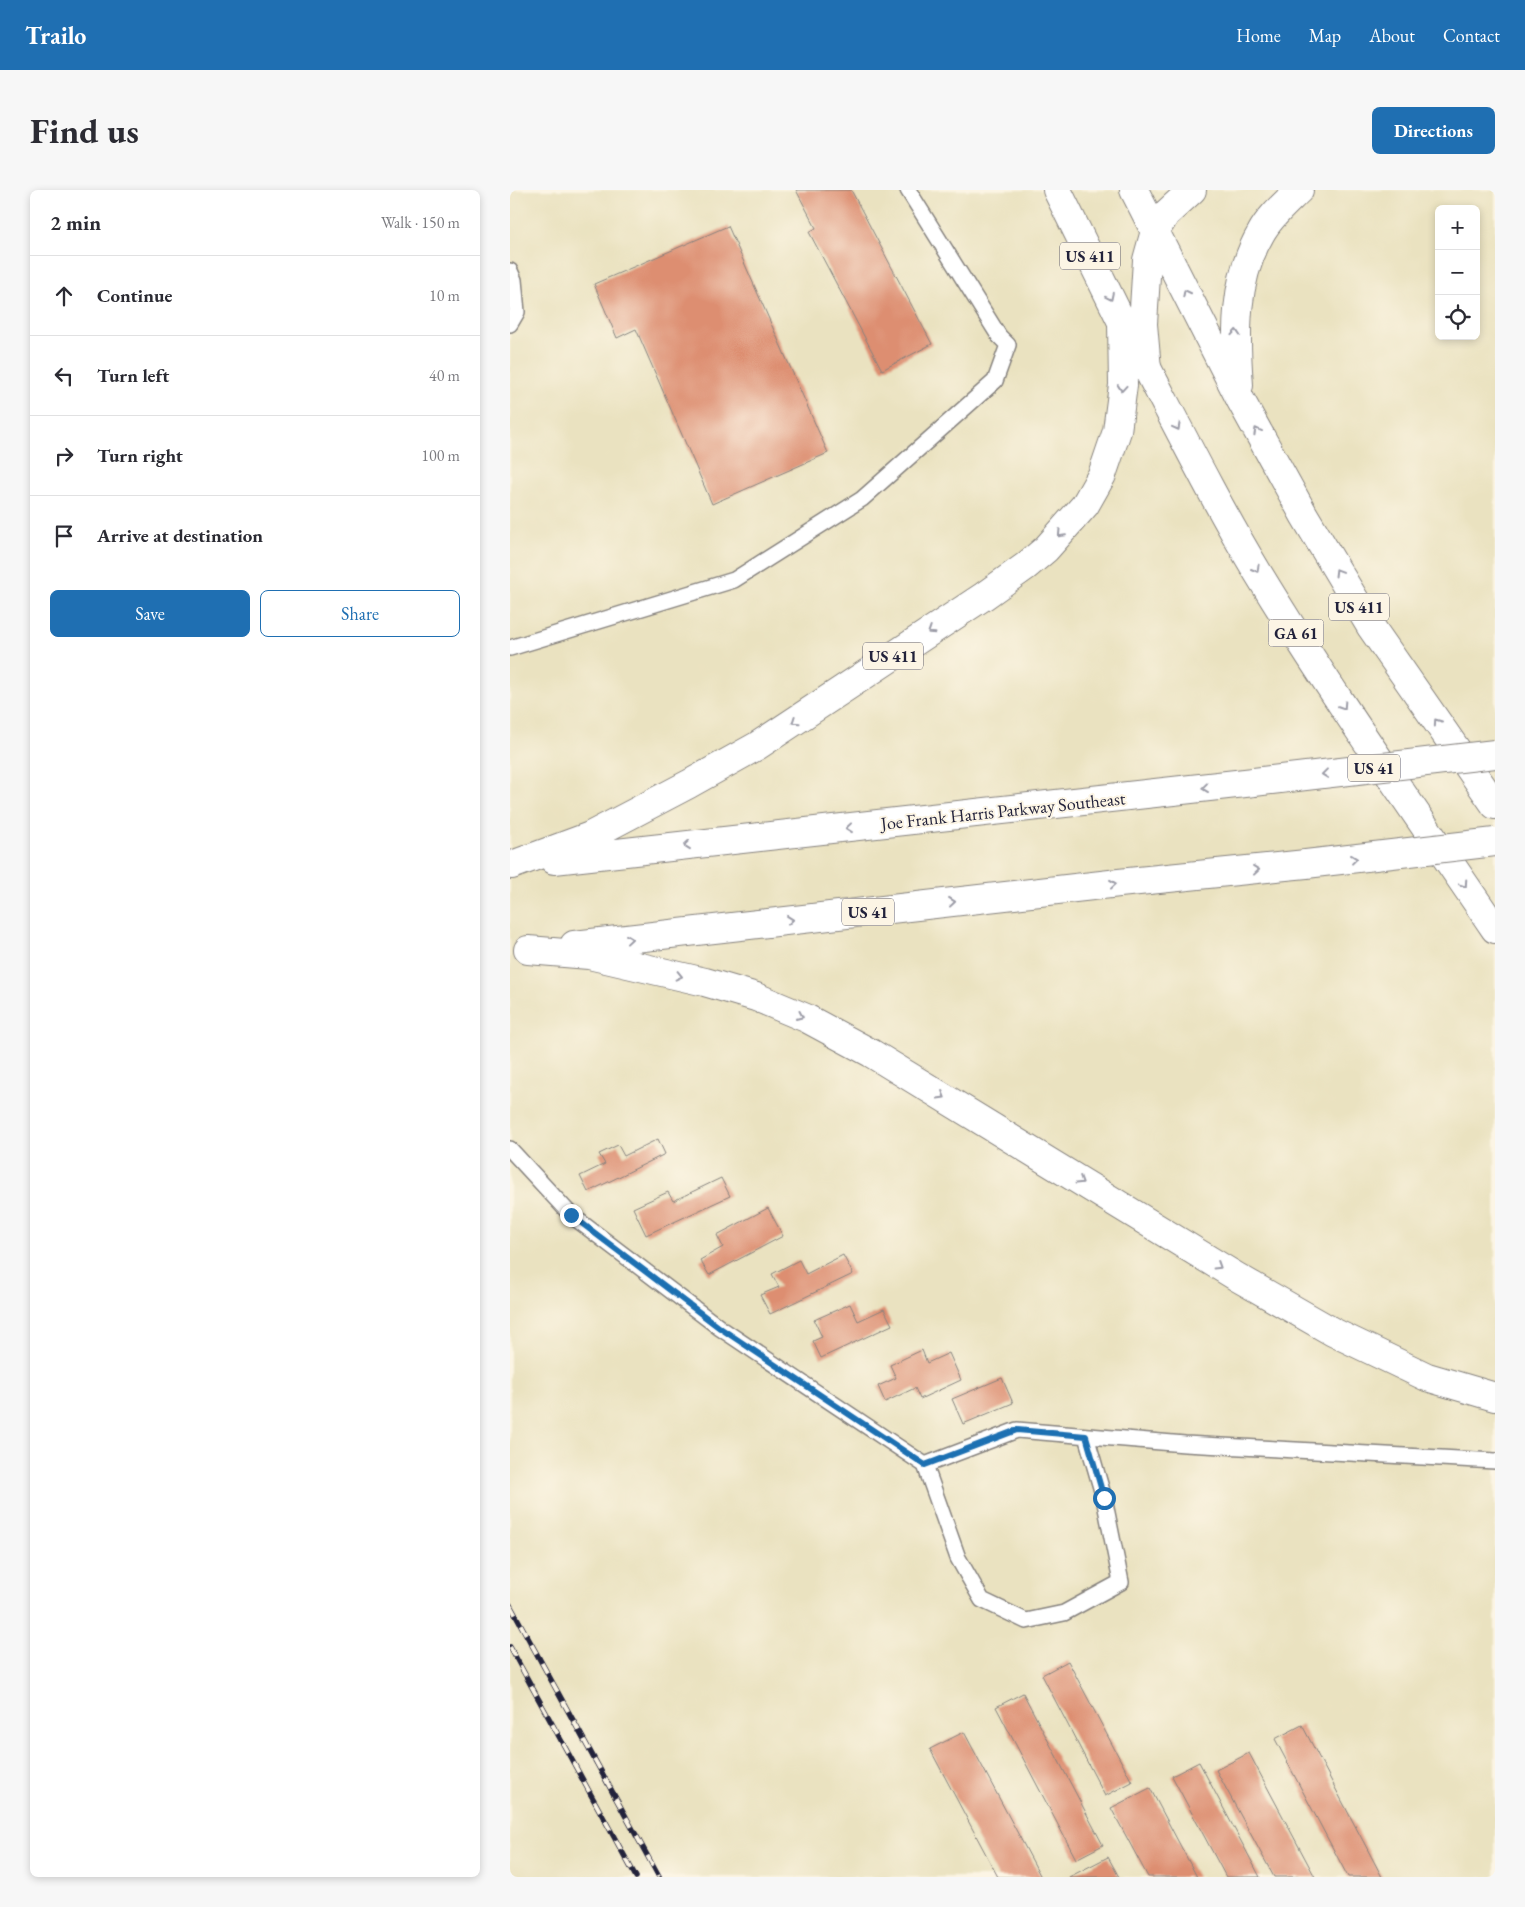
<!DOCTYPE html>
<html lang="en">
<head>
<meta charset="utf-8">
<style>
	body { margin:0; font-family:"EB Garamond",serif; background:#f7f7f7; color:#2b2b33 }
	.controls { position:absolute; right:15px; top:15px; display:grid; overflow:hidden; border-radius:8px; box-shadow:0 2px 8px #0003 }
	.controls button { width:45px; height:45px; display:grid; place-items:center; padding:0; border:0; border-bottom:1px solid #e1e1e2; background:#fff; color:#2b2b33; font:25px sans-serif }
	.stop { position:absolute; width:15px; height:15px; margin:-11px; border:4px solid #1f6fb2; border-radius:50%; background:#fff }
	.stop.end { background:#1f6fb2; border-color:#fff; box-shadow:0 1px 5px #0008 }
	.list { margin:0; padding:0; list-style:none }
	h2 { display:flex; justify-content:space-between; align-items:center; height:65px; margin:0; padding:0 20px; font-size:21px }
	h2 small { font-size:16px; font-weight:400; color:#7c7c81 }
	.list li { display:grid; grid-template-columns:32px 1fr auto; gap:15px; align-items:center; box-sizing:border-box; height:80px; padding:0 20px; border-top:1px solid #e1e1e2 }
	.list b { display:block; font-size:19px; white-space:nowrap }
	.list em { font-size:16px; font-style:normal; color:#7c7c81 }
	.actions { display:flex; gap:10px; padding:15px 20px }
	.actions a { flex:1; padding:11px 0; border:1px solid #1f6fb2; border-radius:8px; text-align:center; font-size:18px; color:#1f6fb2 }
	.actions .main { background:#1f6fb2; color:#fff }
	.icon { flex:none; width:28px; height:28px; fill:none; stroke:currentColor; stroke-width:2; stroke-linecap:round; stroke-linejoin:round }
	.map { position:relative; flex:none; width:985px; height:1687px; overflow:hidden; border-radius:8px }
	header { display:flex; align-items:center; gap:30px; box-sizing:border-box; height:70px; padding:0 25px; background:#1f6fb2; color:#fff }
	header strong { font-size:24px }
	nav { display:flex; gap:28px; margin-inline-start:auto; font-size:18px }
	.intro { display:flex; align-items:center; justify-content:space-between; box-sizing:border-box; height:120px; padding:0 30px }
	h1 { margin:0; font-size:35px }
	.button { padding:12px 22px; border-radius:8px; background:#1f6fb2; color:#fff; font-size:18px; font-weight:700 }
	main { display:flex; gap:30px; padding:0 30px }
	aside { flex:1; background:#fff; border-radius:8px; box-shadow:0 2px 8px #0003 }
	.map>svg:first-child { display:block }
	.building { fill:#dd8e71 }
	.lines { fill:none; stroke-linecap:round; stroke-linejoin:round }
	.service-casing { stroke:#86827e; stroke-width:18 }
	.primary-casing { stroke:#86827e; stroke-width:30 }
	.trunk-casing { stroke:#86827e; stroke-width:30 }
	.service { stroke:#fff; stroke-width:15 }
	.primary { stroke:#fff; stroke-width:28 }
	.trunk { stroke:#fff; stroke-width:28 }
	.rail-casing { stroke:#22223b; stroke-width:5.5 }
	.rail { stroke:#fcf5e5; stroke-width:4; stroke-dasharray:11; stroke-linecap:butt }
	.trunk-bridge-casing { stroke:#86827e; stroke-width:30; stroke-linecap:butt }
	.trunk-bridge { stroke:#fff; stroke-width:28 }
	.oneway { stroke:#9c9ca7 }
	.route { stroke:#1f6fb2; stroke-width:6 }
	.labels { text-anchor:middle; stroke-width:4; stroke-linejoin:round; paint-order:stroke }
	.shield { fill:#fcf5e5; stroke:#63616e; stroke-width:1 }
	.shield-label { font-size:16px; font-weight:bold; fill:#22223b }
	.street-label { font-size:18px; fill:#22223b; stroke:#fcf5e5 }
</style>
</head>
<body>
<header>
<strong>Trailo</strong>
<nav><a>Home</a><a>Map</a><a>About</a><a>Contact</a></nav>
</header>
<div class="intro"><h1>Find us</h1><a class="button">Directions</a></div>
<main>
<aside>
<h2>2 min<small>Walk · 150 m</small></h2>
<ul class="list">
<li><svg class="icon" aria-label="ahead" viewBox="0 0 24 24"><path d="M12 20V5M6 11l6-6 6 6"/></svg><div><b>Continue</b></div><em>10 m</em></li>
<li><svg class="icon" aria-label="left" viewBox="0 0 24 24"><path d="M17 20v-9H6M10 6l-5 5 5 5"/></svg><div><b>Turn left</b></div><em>40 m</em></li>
<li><svg class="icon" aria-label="right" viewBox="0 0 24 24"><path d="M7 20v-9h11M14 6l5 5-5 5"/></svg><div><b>Turn right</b></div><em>100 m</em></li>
<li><svg class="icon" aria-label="arrive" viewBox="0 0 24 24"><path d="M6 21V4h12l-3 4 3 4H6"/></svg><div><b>Arrive at destination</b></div></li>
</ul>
<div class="actions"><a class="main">Save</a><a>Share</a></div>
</aside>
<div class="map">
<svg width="985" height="1687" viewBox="0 0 985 1687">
	<rect width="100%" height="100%" fill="#fcf5e5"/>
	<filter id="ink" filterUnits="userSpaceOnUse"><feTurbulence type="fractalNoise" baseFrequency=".02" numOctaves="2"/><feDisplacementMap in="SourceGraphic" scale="10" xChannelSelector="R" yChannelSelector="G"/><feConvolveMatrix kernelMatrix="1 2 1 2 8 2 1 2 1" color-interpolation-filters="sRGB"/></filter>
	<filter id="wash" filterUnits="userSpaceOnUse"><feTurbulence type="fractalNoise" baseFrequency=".0096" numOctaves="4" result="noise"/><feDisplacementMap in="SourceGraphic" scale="20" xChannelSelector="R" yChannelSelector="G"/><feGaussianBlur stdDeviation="1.12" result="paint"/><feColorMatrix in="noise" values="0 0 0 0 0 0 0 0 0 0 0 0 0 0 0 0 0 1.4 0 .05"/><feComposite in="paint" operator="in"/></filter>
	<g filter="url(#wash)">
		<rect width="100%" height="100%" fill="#eae2c0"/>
		<g id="blocks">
			<path class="building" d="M286 0H341L422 154 372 180 299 42 306 38Z
				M218 36 318 263 202 314 126 139 107 148 84 94Z
				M148 949 155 964 78 1002 70 986 95 974 89 964 108 955 114 966Z
				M211 988 220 1006 136 1045 123 1018 158 1002 163 1011Z
				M258 1018 273 1046 199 1085 190 1070 213 1057 207 1045Z
				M333 1065 343 1084 260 1124 250 1105 269 1097 262 1084 289 1070 296 1084Z
				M340 1114 348 1131 374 1119 382 1135 311 1168 303 1151 312 1147 304 1130Z
				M412 1160 417 1173 439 1163 451 1190 410 1209 405 1198 375 1212 368 1196 386 1188 380 1175Z
				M492 1188 503 1213 453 1234 442 1209Z
				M558 1471 622 1592 595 1606 532 1485Z
				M513 1503 593 1655 566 1669 486 1517Z
				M792 1535 872 1687H838L765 1549Z
				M454 1542 531 1687H488L420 1559Z
				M739 1563 805 1687H764L706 1580Z
				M689 1572 750 1687H716L662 1586Z
				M640 1598 687 1687H638L601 1618Z
				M598 1667 609 1687H559Z"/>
		</g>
	</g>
	<g filter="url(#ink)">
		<use href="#blocks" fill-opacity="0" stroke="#86827e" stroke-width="1"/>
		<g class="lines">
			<g class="service-casing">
				<path id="service" d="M0 81 4 90 7 122 0 134
					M0 458 224 390 352 309 485 191 498 155 489 146 398 0
					M0 959 61 1025 210 1138 415 1275 507 1240 675 1254 985 1271
					M415 1275 448 1368 472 1410 516 1431 554 1423 611 1392 594 1308 576 1246"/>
			</g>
			<g class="primary-casing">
				<path id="primary" d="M626 157C666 233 704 310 748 383 822 505 905 621 985 739"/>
			</g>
			<g class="trunk-casing">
				<path id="trunk" d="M624 0 730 209 794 325 861 437 985 615
					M637 179 633 134 637 70 645 41 656 24 682 0
					M729 195C725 143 724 89 751 43 760 26 776 13 789 0
					M44 670 744 592
					M2 675 80 646 179 594 247 556 474 406 516 376 536 359 575 315 592 285 607 241 613 195 612 132 547 0
					M64 755 609 693 796 674
					M18 760 79 765 195 792 246 807 296 828 361 863 727 1087 823 1142 917 1187 985 1207"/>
			</g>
			<use href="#service" class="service"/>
			<use href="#primary" class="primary"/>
			<use href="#trunk" class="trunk"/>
			<g class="rail-casing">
				<path id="rail" d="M0 1415 149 1687
					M0 1457 126 1687"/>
			</g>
			<use href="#rail" class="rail"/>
			<g class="trunk-bridge-casing">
				<path id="trunk-bridge" d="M744 592 985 564
					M796 674 985 652"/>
			</g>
			<use href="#trunk-bridge" class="trunk-bridge"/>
		</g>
		<defs><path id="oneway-chevron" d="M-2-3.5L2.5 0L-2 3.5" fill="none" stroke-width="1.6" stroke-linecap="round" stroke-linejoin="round" transform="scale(1.25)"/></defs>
		<g class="oneway">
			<use href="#oneway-chevron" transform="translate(676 103) rotate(-117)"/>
			<use href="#oneway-chevron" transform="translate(600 107) rotate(64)"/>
			<use href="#oneway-chevron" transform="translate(726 143) rotate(-86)"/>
			<use href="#oneway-chevron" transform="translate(612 198) rotate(95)"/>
			<use href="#oneway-chevron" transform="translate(667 237) rotate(62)"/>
			<use href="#oneway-chevron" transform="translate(747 241) rotate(-119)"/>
			<use href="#oneway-chevron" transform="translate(551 344) rotate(133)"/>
			<use href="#oneway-chevron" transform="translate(746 379) rotate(60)"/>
			<use href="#oneway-chevron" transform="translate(828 382) rotate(-121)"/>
			<use href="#oneway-chevron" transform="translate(421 441) rotate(147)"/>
			<use href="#oneway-chevron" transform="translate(833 516) rotate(57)"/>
			<use href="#oneway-chevron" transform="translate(285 531) rotate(146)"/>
			<use href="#oneway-chevron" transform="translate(927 532) rotate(-125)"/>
			<use href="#oneway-chevron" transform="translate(815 584) rotate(173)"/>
			<use href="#oneway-chevron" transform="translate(695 598) rotate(173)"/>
			<use href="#oneway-chevron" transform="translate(339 638) rotate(174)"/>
			<use href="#oneway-chevron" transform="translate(177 655) rotate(174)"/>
			<use href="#oneway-chevron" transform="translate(844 669) rotate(-7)"/>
			<use href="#oneway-chevron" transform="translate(746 680) rotate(-6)"/>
			<use href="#oneway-chevron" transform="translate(603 694) rotate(-6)"/>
			<use href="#oneway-chevron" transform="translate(954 694) rotate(56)"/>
			<use href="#oneway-chevron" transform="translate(442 712) rotate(-6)"/>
			<use href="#oneway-chevron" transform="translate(280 730) rotate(-6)"/>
			<use href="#oneway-chevron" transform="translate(119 749) rotate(-6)"/>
			<use href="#oneway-chevron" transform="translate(169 786) rotate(13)"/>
			<use href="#oneway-chevron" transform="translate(290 826) rotate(24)"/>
			<use href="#oneway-chevron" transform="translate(432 906) rotate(31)"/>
			<use href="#oneway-chevron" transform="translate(570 991) rotate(32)"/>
			<use href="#oneway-chevron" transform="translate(708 1076) rotate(32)"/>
		</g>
	</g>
	<g class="lines" filter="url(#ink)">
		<path class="route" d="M61 1025 210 1138 415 1275 507 1240 576 1246 594 1308"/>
	</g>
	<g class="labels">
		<g class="shield">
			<rect x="550" y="52.5" width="60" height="27" rx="4"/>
			<rect x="819" y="403.5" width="60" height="27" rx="4"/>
			<rect x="758.5" y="429.5" width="55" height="27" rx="4"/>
			<rect x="353" y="452.5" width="60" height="27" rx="4"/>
			<rect x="838" y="564.5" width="52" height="27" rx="4"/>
			<rect x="332" y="708.5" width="52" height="27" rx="4"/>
		</g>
		<g class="shield-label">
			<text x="580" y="72">US 411</text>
			<text x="849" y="423">US 411</text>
			<text x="786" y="449">GA 61</text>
			<text x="383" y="472">US 411</text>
			<text x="864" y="584">US 41</text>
			<text x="358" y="728">US 41</text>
		</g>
		<g class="street-label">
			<text transform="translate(493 621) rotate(-6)" y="6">Joe Frank Harris Parkway Southeast</text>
		</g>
	</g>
</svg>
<div class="controls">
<button>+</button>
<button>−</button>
<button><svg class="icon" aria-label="locate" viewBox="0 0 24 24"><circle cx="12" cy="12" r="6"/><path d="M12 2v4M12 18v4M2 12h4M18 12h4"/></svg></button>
</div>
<div class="stop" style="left:594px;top:1308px"></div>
<div class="stop end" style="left:61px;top:1025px"></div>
</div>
</main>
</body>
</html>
